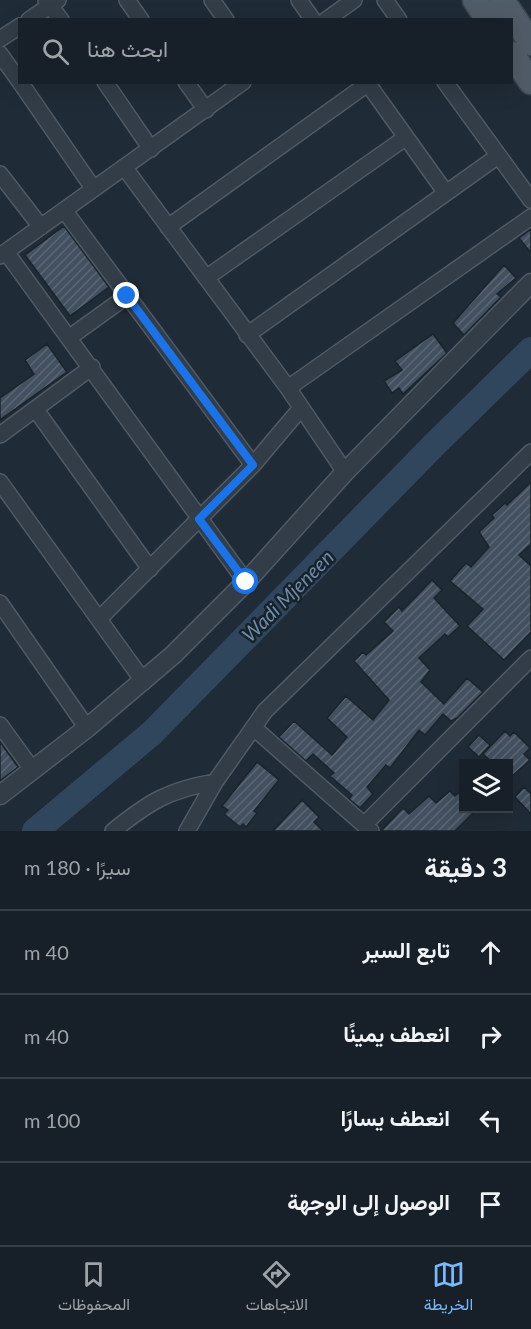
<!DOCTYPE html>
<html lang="ar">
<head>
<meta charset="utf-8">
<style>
	body { margin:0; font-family:Lato,Vazirmatn,sans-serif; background:#202830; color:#f1f3f6; direction:rtl }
	.controls { position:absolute; right:18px; bottom:18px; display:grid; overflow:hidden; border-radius:0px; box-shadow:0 6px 24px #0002 }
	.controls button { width:54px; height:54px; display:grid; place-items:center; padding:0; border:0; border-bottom:2px solid #363e45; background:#172028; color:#f1f3f6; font:30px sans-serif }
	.stop { position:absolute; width:18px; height:18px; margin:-14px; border:4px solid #1a73e8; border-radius:50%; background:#fff }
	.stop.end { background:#1a73e8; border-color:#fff; box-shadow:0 2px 6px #0008 }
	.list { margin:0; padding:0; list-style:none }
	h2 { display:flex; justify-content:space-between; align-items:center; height:78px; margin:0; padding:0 24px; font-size:26px }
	h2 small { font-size:20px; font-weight:400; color:#9ea3a8 }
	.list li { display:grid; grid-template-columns:39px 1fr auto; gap:18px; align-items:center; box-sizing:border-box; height:84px; padding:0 24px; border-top:2px solid #363e45 }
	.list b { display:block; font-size:22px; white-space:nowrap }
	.list em { font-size:20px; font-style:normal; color:#9ea3a8 }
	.icon { flex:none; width:33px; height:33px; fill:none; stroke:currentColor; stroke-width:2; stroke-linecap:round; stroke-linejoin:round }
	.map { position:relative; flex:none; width:531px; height:831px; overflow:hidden; direction:ltr }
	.search { position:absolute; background:#172028; box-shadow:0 6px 24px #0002; left:18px; right:18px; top:18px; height:66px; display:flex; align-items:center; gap:15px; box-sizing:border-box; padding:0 21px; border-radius:0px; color:#9ea3a8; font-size:22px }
	.sheet { height:414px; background:#172028 }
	nav { display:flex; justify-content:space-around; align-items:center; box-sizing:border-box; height:84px; border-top:2px solid #363e45; background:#172028; font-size:16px; color:#9ea3a8 }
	nav a { display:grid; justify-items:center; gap:3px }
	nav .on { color:#7bb7fa }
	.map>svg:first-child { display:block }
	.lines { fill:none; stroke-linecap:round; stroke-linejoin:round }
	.river { stroke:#30465d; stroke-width:26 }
	.building { fill:url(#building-hatch); stroke:#1a242d; stroke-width:1.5 }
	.minor-casing { stroke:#505a65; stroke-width:18 }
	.tertiary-casing { stroke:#505a65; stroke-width:21 }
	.primary-casing { stroke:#3c4650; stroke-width:27 }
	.minor { stroke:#323d47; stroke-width:15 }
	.tertiary { stroke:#323d47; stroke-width:18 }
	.primary { stroke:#505c67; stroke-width:24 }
	.route { stroke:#1a73e8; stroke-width:8 }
	.labels { text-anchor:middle; stroke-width:5; stroke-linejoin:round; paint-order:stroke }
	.water-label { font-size:20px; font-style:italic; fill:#6c8baa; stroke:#18222b }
</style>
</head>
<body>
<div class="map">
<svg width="531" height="831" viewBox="0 0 531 831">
	<defs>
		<pattern id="building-hatch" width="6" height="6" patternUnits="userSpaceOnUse" patternTransform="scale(1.5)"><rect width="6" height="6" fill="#42505f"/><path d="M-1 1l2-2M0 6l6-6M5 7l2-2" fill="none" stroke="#5b6774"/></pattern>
	</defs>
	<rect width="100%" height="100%" fill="#1f2b36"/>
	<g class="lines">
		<path class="river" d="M35 831 152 733 434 445 531 350"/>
	</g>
	<path class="building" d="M64 226 109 287 70 316 25 255Z
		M531 229V253L519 238Z
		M504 265 516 278 497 294 501 297 464 335 453 323Z
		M433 334 447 353 403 394 399 388 392 393 384 381 402 370 395 361Z
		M47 344 67 372 0 420V398L34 374 25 360Z
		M531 482V544L519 555 531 566V632L504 660 467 626 483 609 450 581 466 563 471 567 489 547 479 532 494 518 492 515 505 503 507 505Z
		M432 580 442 590 434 598 460 626 448 637 445 634 419 658 430 670 421 682 444 704 467 678 483 692 457 718 451 721 443 714 425 735 419 730 390 768 386 765 367 787 373 794 360 808 349 799 352 795 330 776 334 773 313 754 306 761 279 737 294 721 332 755 347 737 327 718 346 696 373 720 389 700 354 661 363 652 366 655 393 631 384 622 399 607 402 611Z
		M505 731 510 736 514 732 530 748 524 754 530 760 508 780V764H494L483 754Z
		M479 735 490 745 479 757 468 747Z
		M0 742 18 767 0 781Z
		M257 762 279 780 254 811 257 813 246 827 243 824 240 827 224 814 228 810 222 806Z
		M524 787 531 794V814L515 797Z
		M464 788V808H478L455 831H381L403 808 409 814 429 796 436 803 450 791 455 796Z
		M302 800 319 817 314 822 323 831H273Z"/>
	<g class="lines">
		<g class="minor-casing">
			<path id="minor" d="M46 0 61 20
				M127 0 141 20
				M212 0 226 20
				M299 0 313 20
				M385 0 399 20
				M29 20 58 0
				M326 20 354 0
				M0 39 20 26
				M0 54 20 82
				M20 82 93 188
				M105 82 151 149
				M186 82 206 110
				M445 82 531 200
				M368 84 446 193
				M124 167 288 388 345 472
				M0 174 41 227
				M64 210 253 465
				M168 227 370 82
				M6 252 246 582
				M0 256 243 82
				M206 278 405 138
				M247 335 498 156
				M70 337 127 296
				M288 388 531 217
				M36 410 150 569
				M0 435 92 367
				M0 482 144 682
				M0 603 87 728
				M100 618 253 465 301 408
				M0 725 32 769
				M254 728 371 831
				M365 824 531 658
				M113 831C149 802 168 790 215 782
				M187 831 215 782 265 711 531 452"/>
		</g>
		<g class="tertiary-casing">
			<path id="tertiary" d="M0 795 87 728 173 655 246 582 345 472 531 283"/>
		</g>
		<g class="primary-casing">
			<path id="primary" d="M475 0 488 20
				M502 0 531 43
				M512 54 531 82"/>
		</g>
		<use href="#minor" class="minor"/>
		<use href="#tertiary" class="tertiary"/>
		<use href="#primary" class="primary"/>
	</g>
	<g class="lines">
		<path class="route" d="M127 296 253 465 199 519 246 582"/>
	</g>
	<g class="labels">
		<g class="water-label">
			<text transform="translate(288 596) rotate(-45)" y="7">Wadi Mjeneen</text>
		</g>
	</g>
</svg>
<div class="controls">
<button><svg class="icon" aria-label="layers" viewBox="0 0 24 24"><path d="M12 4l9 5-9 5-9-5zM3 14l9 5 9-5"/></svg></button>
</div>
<div class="stop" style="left:246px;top:582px"></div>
<div class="stop end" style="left:127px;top:296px"></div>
<div class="search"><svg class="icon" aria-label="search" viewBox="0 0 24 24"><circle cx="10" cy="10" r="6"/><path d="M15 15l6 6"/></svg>ابحث هنا</div>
</div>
<section class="sheet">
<h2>3 دقيقة<small>سيرًا · 180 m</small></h2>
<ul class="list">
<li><svg class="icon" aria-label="ahead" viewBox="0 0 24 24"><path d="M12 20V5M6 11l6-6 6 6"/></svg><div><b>تابع السير</b></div><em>40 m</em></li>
<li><svg class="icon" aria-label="right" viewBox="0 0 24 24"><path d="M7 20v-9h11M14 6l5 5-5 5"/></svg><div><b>انعطف يمينًا</b></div><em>40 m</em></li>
<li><svg class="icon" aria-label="left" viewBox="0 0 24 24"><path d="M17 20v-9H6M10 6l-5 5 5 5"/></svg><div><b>انعطف يسارًا</b></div><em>100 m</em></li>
<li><svg class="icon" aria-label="arrive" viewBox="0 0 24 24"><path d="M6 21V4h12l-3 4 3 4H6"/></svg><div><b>الوصول إلى الوجهة</b></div></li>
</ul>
</section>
<nav>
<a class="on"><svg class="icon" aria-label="map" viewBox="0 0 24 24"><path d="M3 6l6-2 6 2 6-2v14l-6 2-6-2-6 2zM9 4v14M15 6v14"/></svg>الخريطة</a>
<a><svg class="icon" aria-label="directions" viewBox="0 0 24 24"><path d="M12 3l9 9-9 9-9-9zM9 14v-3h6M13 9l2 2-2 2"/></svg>الاتجاهات</a>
<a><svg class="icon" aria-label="saved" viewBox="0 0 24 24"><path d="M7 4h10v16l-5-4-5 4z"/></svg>المحفوظات</a>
</nav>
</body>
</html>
